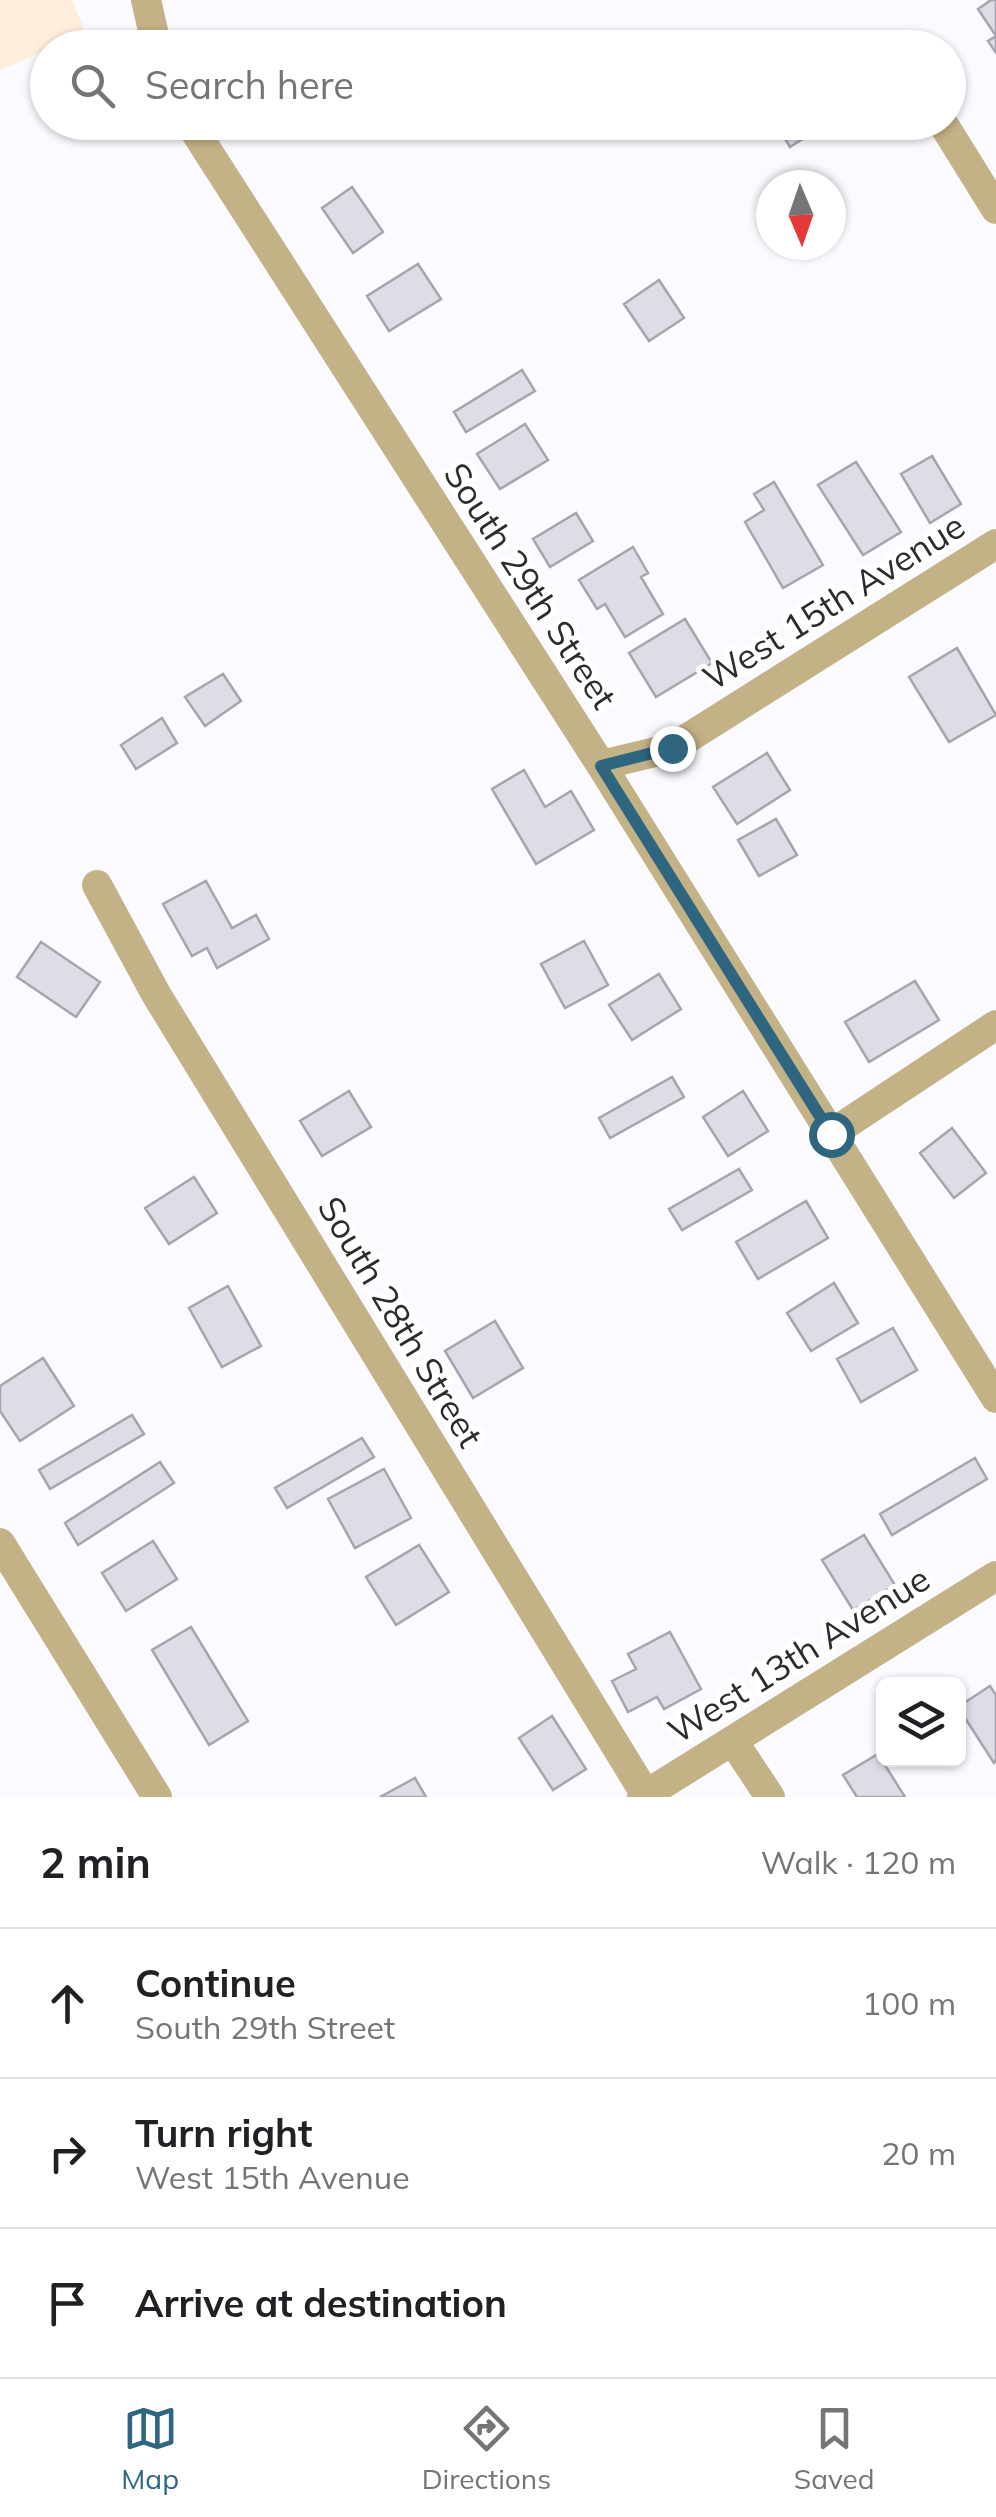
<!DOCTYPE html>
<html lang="en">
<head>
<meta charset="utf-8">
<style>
	body { margin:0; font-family:Mulish,sans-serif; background:#f2f2f2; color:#202124 }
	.controls { position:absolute; right:30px; bottom:30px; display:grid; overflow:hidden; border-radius:15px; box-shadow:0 2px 8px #0004 }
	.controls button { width:90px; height:90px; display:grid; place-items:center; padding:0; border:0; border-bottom:2px solid #e0e0e0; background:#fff; color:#202124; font:50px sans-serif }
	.compass { position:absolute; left:756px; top:170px; width:90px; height:90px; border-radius:50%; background:#fff; box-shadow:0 2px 8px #0004; rotate:178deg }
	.stop { position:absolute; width:30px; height:30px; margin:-22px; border:8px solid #2e6680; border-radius:50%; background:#fff }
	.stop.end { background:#2e6680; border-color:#fff; box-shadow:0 2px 10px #0008 }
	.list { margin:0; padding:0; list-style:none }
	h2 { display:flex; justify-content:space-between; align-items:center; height:130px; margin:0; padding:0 40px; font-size:42px }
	h2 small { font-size:32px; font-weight:400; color:#757577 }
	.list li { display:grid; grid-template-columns:65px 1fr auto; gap:30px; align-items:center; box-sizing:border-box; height:150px; padding:0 40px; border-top:2px solid #e0e0e0 }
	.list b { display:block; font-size:38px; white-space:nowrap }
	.list p { margin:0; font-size:32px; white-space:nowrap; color:#757577 }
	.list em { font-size:32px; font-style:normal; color:#757577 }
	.icon { flex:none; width:55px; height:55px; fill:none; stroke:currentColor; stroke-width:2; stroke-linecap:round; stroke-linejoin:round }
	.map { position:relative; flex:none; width:996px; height:1797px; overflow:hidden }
	.search { position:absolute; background:#fff; box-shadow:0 2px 8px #0004; left:30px; right:30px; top:30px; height:110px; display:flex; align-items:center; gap:25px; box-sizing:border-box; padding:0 35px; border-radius:55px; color:#757577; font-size:38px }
	.sheet { height:580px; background:#fff }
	nav { display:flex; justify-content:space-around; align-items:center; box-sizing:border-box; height:140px; border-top:2px solid #e0e0e0; background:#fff; font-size:28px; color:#757577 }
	nav a { display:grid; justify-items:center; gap:5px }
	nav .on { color:#2e6680 }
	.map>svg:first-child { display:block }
	.industrial { fill:#ffeedc }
	.building { fill:#dddde8; stroke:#a5a5ae; stroke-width:2.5 }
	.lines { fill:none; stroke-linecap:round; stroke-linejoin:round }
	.minor { stroke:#c4b287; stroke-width:30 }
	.tertiary { stroke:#c4b287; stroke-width:30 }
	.route { stroke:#2e6680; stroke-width:12 }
	.labels { text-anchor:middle; stroke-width:10; stroke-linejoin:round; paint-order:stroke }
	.street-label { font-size:35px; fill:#2c2b2f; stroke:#fff }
</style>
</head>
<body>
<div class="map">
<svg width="996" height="1797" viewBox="0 0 996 1797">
	<rect width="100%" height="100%" fill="#fbfaff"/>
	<path class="industrial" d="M0 0H72L86 34 53 47 48 48 47 50 0 70Z"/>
	<path class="building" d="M991 0H996V53L988 41 996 36 978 9Z
		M775 122H829L790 147Z
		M352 187 383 232 353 253 322 208Z
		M418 264 441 299 389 331 367 296Z
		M659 280 684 318 649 341 624 304Z
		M522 370 535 391 466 432 454 412Z
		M525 424 548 460 500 489 477 454Z
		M932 456 961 504 930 523 901 474Z
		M856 462 901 532 863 555 818 485Z
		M774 482 823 565 783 588 745 522 764 510 754 494Z
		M576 513 593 541 550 567 533 539Z
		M633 547 648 573 641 577 663 614 625 637 605 604 597 609 579 580Z
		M685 619 712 663 656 697 629 653Z
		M957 648 996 715 949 742 909 677Z
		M223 674 241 701 205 726 185 697Z
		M162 718 177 743 136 769 121 745Z
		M767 753 790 790 737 824 713 787Z
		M524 770 545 807 571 791 594 830 536 864 492 789Z
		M776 819 797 855 759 876 738 840Z
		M206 881 232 928 256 915 269 939 217 968 207 948 192 956 163 904Z
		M584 941 608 985 565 1008 541 964Z
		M41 942 100 982 76 1017 17 977Z
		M659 974 681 1009 632 1040 609 1005Z
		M915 981 939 1020 869 1062 845 1022Z
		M672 1077 684 1097 610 1138 599 1118Z
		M349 1091 371 1127 322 1156 300 1121Z
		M743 1091 768 1131 728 1156 703 1117Z
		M952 1128 986 1173 954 1198 920 1153Z
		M739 1169 752 1190 682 1230 669 1209Z
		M194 1177 217 1213 169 1244 145 1208Z
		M806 1201 828 1238 758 1279 736 1242Z
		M834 1283 858 1323 811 1351 787 1313Z
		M228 1286 261 1346 222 1367 189 1308Z
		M495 1321 523 1368 473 1398 445 1351Z
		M893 1328 917 1370 861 1402 837 1359Z
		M43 1358 74 1406 20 1441 0 1411V1386Z
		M132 1415 144 1434 50 1489 39 1470Z
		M362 1438 374 1457 287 1508 275 1488Z
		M975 1458 987 1479 892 1535 880 1514Z
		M160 1462 174 1483 78 1545 65 1523Z
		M384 1469 411 1518 355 1548 328 1499Z
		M864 1535 895 1585 853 1610 822 1560Z
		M153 1541 177 1579 126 1611 102 1573Z
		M419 1545 449 1592 396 1625 366 1577Z
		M191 1627 248 1721 209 1745 152 1650Z
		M670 1632 701 1689 664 1709 657 1697 628 1712 612 1681 636 1669 628 1654Z
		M990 1686 996 1695V1761L994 1763 958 1707Z
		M552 1716 586 1769 553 1790 519 1738Z
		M878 1754 905 1797H857L843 1775Z
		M415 1778 426 1797H380Z"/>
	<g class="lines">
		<path class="minor" d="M146 0 157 48
			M189 122 601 765 996 1398
			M942 122 996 209
			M601 765 672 748 996 544
			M97 885 156 994 646 1795
			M831 1134 996 1025
			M0 1543 157 1797
			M733 1741 770 1797"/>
		<path class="tertiary" d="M642 1797 996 1576"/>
	</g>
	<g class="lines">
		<path class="route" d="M672 748 601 766 831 1134"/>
	</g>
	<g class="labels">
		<g class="street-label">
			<text transform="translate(530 586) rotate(57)" y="12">South 29th Street</text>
			<text transform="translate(834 602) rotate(-32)" y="12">West 15th Avenue</text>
			<text transform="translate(400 1322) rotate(59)" y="12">South 28th Street</text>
			<text transform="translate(799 1655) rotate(-32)" y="12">West 13th Avenue</text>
		</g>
	</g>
</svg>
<div class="controls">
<button><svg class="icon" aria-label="layers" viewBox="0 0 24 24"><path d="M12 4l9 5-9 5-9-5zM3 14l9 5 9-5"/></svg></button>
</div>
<svg class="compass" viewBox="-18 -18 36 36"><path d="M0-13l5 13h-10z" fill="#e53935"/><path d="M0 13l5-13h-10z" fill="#757577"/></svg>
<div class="stop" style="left:831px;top:1134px"></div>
<div class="stop end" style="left:672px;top:748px"></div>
<div class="search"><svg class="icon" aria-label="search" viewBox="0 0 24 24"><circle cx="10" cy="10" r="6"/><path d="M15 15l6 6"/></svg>Search here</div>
</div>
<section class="sheet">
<h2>2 min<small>Walk · 120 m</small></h2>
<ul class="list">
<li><svg class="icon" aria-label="ahead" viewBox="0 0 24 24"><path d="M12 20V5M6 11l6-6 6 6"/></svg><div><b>Continue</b><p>South 29th Street</p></div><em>100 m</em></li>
<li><svg class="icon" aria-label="right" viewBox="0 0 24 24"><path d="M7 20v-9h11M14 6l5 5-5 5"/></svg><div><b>Turn right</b><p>West 15th Avenue</p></div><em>20 m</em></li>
<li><svg class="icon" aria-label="arrive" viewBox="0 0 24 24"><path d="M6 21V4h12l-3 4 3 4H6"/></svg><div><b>Arrive at destination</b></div></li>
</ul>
</section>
<nav>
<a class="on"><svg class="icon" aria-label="map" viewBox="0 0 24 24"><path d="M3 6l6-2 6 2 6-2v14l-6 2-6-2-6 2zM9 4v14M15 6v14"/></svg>Map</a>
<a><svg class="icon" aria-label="directions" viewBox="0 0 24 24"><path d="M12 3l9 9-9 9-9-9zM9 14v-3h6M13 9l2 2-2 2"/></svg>Directions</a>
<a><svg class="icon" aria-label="saved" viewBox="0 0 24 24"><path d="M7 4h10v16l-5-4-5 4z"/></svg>Saved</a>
</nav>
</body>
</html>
